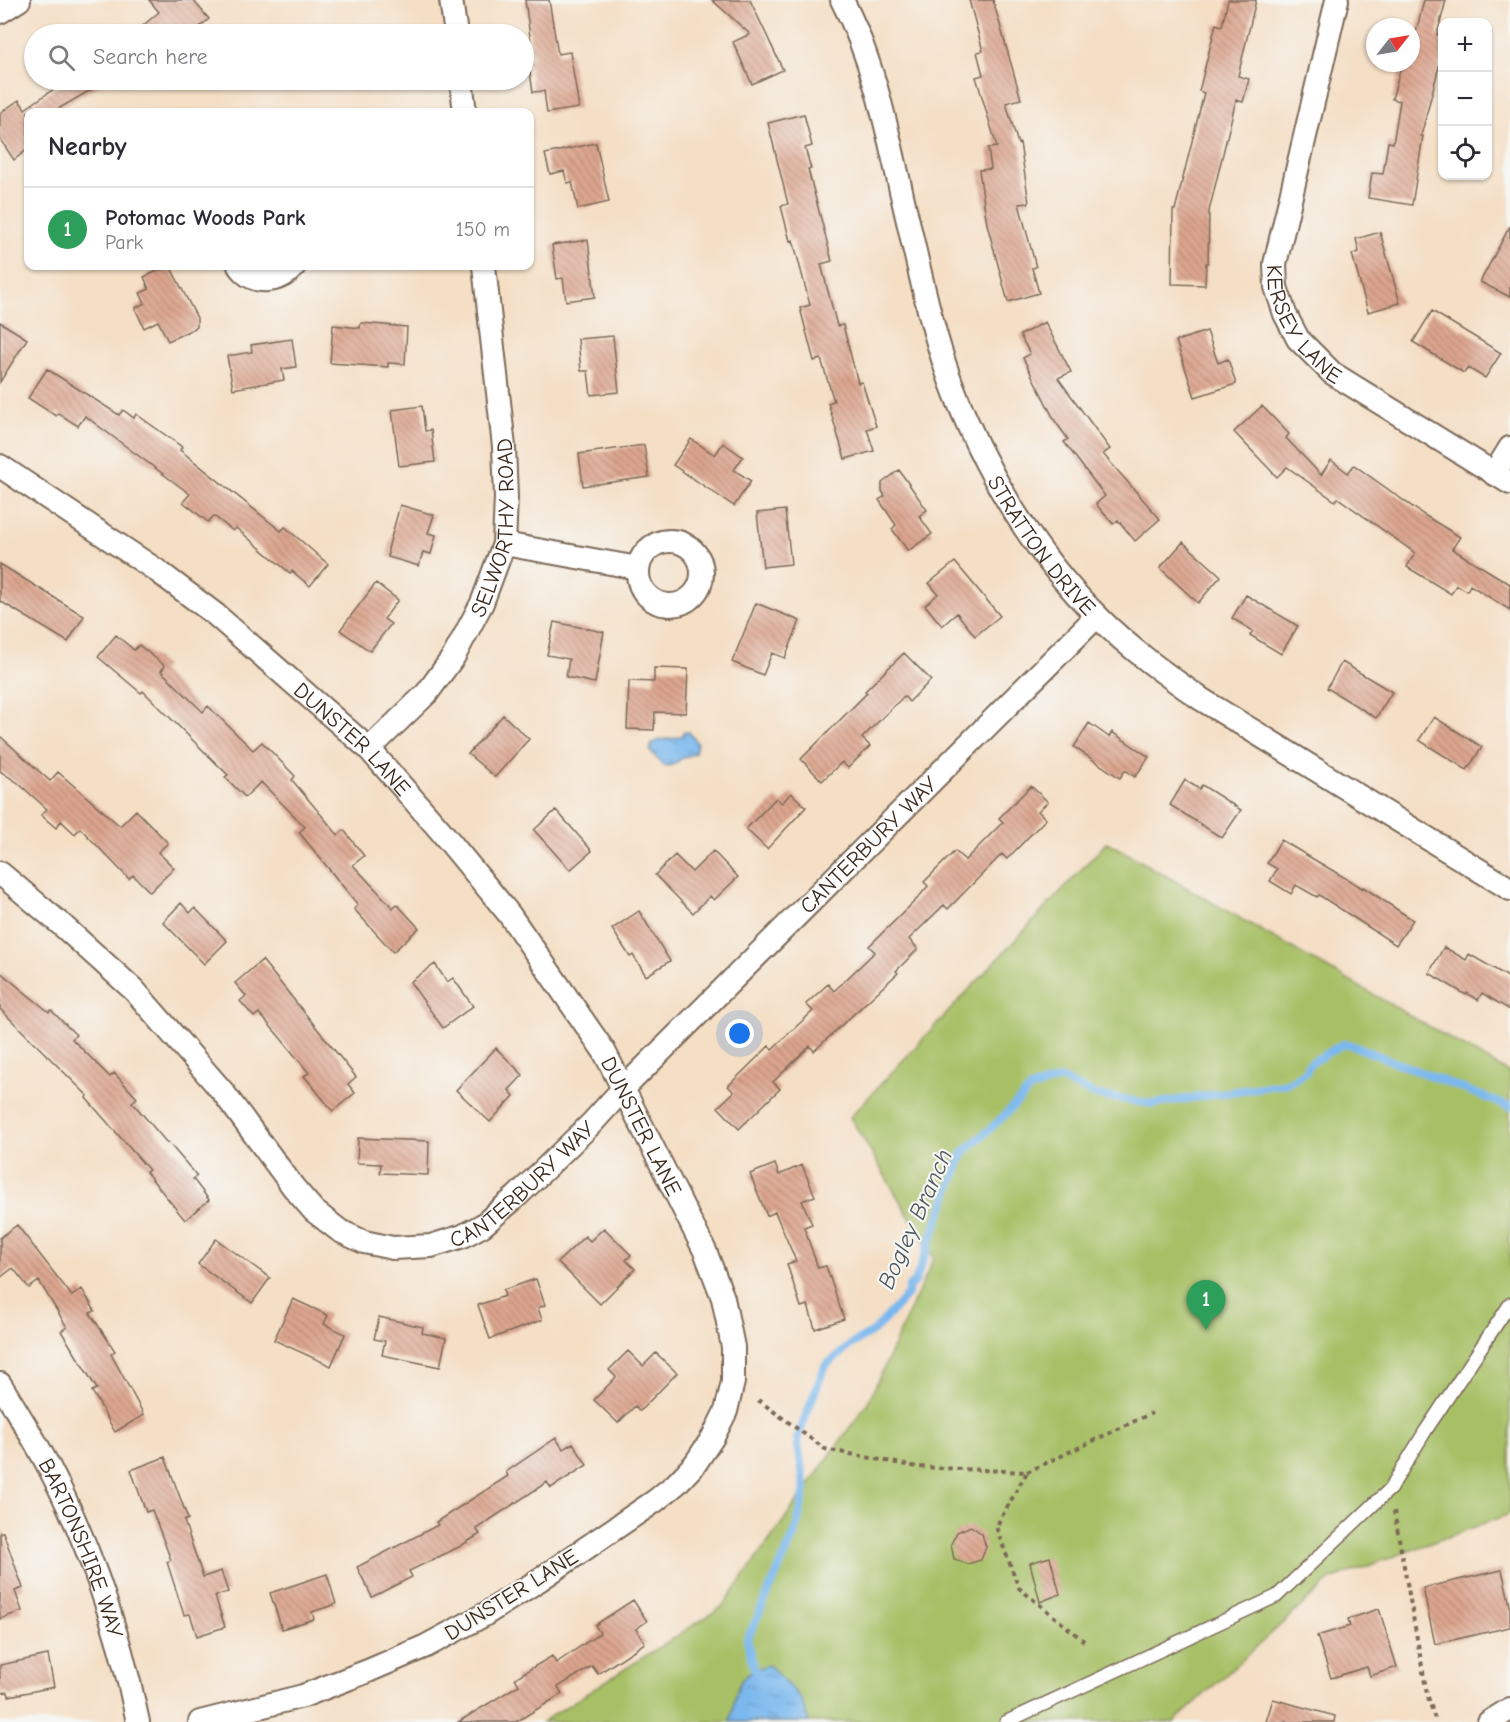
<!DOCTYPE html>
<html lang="en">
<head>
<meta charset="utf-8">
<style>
	body { margin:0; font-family:"Comic Neue",sans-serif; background:#f2f2f3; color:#2b2b33 }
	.controls { position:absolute; right:18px; top:18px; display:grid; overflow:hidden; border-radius:12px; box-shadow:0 2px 4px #0004 }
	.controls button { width:54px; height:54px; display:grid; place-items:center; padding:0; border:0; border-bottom:2px solid #e1e1e2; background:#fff; color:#2b2b33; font:30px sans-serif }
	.compass { position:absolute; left:1366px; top:18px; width:54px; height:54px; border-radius:50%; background:#fff; box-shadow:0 2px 4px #0004; rotate:59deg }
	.you { position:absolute; left:740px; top:1034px; width:21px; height:21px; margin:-15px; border:4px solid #fff; border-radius:50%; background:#1a73e8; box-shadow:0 0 0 9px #1a73e833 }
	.badge { display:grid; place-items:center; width:39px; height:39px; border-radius:50%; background:#2563eb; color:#fff; font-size:20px; font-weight:700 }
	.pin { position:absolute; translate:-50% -50px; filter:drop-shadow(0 2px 3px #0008) }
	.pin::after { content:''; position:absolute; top:32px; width:21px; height:18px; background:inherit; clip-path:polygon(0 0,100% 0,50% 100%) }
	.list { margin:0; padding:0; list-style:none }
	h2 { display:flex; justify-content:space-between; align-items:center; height:78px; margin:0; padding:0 24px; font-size:26px }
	h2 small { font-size:20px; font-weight:400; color:#7c7c81 }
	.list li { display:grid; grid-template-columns:39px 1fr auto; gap:18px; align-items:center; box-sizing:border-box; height:84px; padding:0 24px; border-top:2px solid #e1e1e2 }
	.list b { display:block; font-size:22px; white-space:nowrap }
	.list p { margin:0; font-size:20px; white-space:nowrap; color:#7c7c81 }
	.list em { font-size:20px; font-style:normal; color:#7c7c81 }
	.icon { flex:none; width:33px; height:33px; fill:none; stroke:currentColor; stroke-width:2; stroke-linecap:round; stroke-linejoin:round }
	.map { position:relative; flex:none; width:1510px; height:1722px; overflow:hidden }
	.search { position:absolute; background:#fff; box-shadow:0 2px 4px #0004; left:24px; top:24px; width:510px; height:66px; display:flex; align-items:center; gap:15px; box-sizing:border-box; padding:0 21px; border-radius:33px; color:#7c7c81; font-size:22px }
	.panel { position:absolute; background:#fff; box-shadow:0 2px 4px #0004; left:24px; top:108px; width:510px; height:162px; border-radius:12px }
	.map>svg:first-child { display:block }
	.park { fill:#a7c066; stroke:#717542; stroke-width:1.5 }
	.water { fill:url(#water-ripples); stroke:#5a7186; stroke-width:1.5 }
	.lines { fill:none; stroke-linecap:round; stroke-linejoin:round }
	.stream { stroke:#7ab8ee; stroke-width:8 }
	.building { fill:url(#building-back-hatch) }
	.lane-casing { stroke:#7c6958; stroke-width:15 }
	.street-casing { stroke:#7c6958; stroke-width:26 }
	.path { stroke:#7c6958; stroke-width:4; stroke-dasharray:4.5 4.5; stroke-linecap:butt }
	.lane { stroke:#fff; stroke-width:12 }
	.street { stroke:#fff; stroke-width:22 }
	.labels { text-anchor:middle; stroke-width:4.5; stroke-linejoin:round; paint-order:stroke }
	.street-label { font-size:22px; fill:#3b2a1e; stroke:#f6f6f2 }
	.water-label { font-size:24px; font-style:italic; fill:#4e555c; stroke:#f6f6f2 }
</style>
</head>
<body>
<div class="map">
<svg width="1510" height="1722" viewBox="0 0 1510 1722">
	<defs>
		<pattern id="water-ripples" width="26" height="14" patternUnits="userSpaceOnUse" patternTransform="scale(1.5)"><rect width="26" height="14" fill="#7ab8ee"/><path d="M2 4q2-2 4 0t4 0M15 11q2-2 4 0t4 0" fill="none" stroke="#6596c0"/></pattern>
		<pattern id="building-back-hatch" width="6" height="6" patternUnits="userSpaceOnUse" patternTransform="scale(1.5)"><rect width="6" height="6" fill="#dda68f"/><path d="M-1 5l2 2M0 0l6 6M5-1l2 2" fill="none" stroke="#b48774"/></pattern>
	</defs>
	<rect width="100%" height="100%" fill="#f6f6f2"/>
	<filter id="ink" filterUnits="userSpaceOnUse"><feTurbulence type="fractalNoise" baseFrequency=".0167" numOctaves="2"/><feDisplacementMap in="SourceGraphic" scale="12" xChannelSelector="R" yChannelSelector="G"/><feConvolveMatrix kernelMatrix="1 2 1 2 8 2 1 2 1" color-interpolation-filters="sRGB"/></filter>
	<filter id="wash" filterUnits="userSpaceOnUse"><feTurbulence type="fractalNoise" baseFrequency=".008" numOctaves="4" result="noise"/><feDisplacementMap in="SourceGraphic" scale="24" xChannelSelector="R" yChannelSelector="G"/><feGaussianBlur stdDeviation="1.35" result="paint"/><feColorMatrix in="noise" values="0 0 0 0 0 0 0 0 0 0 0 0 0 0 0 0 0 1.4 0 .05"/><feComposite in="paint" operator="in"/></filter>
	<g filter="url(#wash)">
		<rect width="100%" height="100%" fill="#f4dec4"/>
		<path class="park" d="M1107 842 1510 1073V1514L1330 1580 1174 1722H542L722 1607 868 1402 934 1258 850 1117Z"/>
		<path class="water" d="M683 732H689L697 743 695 753 682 758 673 765 664 766 650 751 651 745C660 736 672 741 683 735Z
			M769 1665 801 1699 809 1722H730C738 1690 733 1674 769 1665Z"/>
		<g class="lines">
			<path class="stream" d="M754 1669 747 1640 796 1531 805 1489 797 1439 825 1366 852 1344 874 1331 908 1294 909 1286 915 1282 963 1153 1001 1119 1030 1089 1060 1079 1096 1095 1153 1104 1288 1083 1306 1072 1309 1064 1343 1044 1351 1045 1510 1107"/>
		</g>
		<g id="blocks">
			<path class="building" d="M149 0H193L209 19 191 34H133L159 12Z
				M525 0H549L558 54 570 52 579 108 547 113 544 91 533 92 528 59 533 58Z
				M712 0H750L783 70 752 84 733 42 750 34Z
				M969 0H993L1021 99 1006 103 1018 144 1020 143 1029 203 1019 204 1036 267 1032 268 1039 293 1008 302 987 224 979 170 991 169 988 148 997 147 976 77 983 75 977 52 983 51Z
				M1228 0H1256L1238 76 1249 79 1243 102 1236 100 1209 211 1208 263H1206L1205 285 1172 284 1173 210H1175L1204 93 1199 91 1216 24 1222 26Z
				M1424 0H1446L1437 35 1443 36V51L1421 136H1423L1412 205 1368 198 1372 173 1383 174 1388 142 1393 143 1400 101 1392 99 1402 63H1411V53Z
				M67 80H108L53 112H28V149L14 160 0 139V113L19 100 25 109Z
				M804 114 812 146 805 148 811 169H808L832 261 821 264 837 326 843 325 858 383 862 382 876 426 867 429 874 451 845 459 828 403 834 401 821 359 814 361 800 308 810 305 793 240 790 241 781 206 788 204 768 123Z
				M596 143 609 202 578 209 572 182 567 183 564 171 550 174 545 154Z
				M1510 226V297L1480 282Z
				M1380 232 1400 303 1368 312 1352 254 1359 252 1356 239Z
				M588 240 595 297 566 301 563 278 557 279 552 245Z
				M168 266H170L197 318V327L168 341 158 321 144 328 135 308 145 303 140 293 149 289 144 277Z
				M1432 311 1501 353 1485 378 1468 368 1464 373 1413 342Z
				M0 322 27 339 0 382Z
				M1045 322 1071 372 1058 378 1110 449 1103 454 1160 519 1135 541 1118 520 1113 524 1096 504 1105 496 1064 442 1068 439 1055 421 1023 358 1030 354 1020 335Z
				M361 323 407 327 405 364 388 363V367L330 363 333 325 360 328Z
				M1207 331 1218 363 1228 359 1236 384 1195 397 1176 341Z
				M613 336 619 392 591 395 588 371H581L578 339Z
				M292 339 296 367 282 369 284 380 233 389 227 356 252 352 251 345Z
				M47 369 119 415 123 410 134 418 136 414 182 447 180 450 281 531 285 527 328 564 310 586 292 571 290 573 236 528 233 531 214 516 208 522 183 502 190 494 85 416 78 426 58 413 56 416 28 398Z
				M422 406 425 431 431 430 435 462 399 466 392 410Z
				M1262 406 1289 434 1286 438 1321 475 1331 460 1348 473 1354 465 1424 515 1460 537 1452 549 1510 584V610L1470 585 1467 591 1456 585 1451 594 1407 567 1415 553 1338 498 1335 501 1287 467 1277 477 1234 432Z
				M691 439 715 455 723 443 743 457 734 470 751 481 734 506 673 465Z
				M644 445 649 477 583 486 579 454Z
				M899 470 927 510 919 516 932 534 908 551 892 529 896 525 879 500 885 496 882 491V483Z
				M400 505 434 515 428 533 436 535 431 554 423 552 419 566 388 557V549Z
				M785 510 791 564 763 567 757 513Z
				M1183 542 1221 576 1198 603 1160 568Z
				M955 562 1000 616 975 636 957 613 942 626 925 605 938 594 929 583Z
				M0 564 84 616 68 642 0 601Z
				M376 583 398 600 384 619 391 624 370 651 340 630Z
				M1246 595 1298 626 1281 654 1250 635 1253 631 1232 618Z
				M756 603 800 621 785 658 772 653 763 675 732 662Z
				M554 622 604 632 595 683 566 677 569 659 547 655Z
				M116 635 134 650 139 645 165 666 161 671 203 712 208 706 253 750 262 742 295 776 292 780 338 835 344 830 364 856 353 865 393 908 397 904 419 928 393 952 354 909 358 905 299 832 305 827 261 782 245 797 225 777 228 775 143 691 141 693 98 657Z
				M904 653 931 680 909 702 904 696 862 738 870 746 848 768 842 762 822 781 801 759 867 693 865 691Z
				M1342 662 1392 692 1376 718 1327 688Z
				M654 668 688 669 686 713 655 712 654 730 627 729 629 681 654 682Z
				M503 715 529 739 495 777 468 754Z
				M1434 717 1482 747 1467 770 1419 740Z
				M1089 723 1109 737 1112 732 1149 757 1135 777 1125 770 1120 778 1074 747Z
				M0 736 50 781 58 772 120 826 136 810 168 843 158 852 174 868 150 892 133 875 129 879 80 828 75 834 61 821 56 828 41 815 47 809 18 783 0 771Z
				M1185 780 1199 789 1202 785 1241 810 1222 838 1170 805Z
				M1031 786 1048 802 1038 811 1046 819 1007 859 1002 854 948 909 944 905 909 939 918 949 896 971 898 973 814 1051 810 1046 773 1082 780 1089 739 1129 718 1107 734 1092 728 1086 769 1046 772 1049 813 1011 806 1004 828 984 834 991 875 952 869 946 918 898 928 886 924 882 955 851 965 860 1003 822 999 818Z
				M791 793 806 807 767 849 746 829 776 798 782 803Z
				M556 810 592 851 570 870 534 830Z
				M1281 840 1362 888 1363 887 1413 920 1396 945 1319 895 1317 897 1296 885 1291 894 1270 881 1277 869 1267 863Z
				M713 851 738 877 714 900 710 896 693 913 655 875 675 855 692 872Z
				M181 903 190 913 195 908 227 941 204 964 163 922Z
				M639 911 670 961 646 976 633 955 630 957 612 929Z
				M1444 947 1466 960 1469 954 1510 978V1010L1482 993 1478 1000 1467 993 1466 995 1429 973Z
				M262 960 356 1077 348 1084 355 1093 333 1111 304 1076 309 1073 278 1035 259 1013 254 1017 240 1001 246 996 235 983Z
				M435 964 447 982 453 978 473 1006 443 1028 410 982Z
				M0 972 49 1012 51 1010 76 1035 72 1039 110 1077 114 1073 137 1098 132 1102 167 1143 168 1142 197 1176 193 1179 209 1200 185 1220 146 1172 149 1170 86 1098 88 1096 0 1009Z
				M496 1048 523 1075 509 1090 514 1096 490 1122 456 1090Z
				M358 1138 429 1141 428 1175 380 1173 381 1164 357 1163Z
				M775 1164 779 1175 802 1165 815 1196 802 1201 812 1224 804 1227 818 1268 826 1266 844 1319 815 1329 808 1305 801 1307 787 1264 796 1261 775 1212 767 1216 750 1174Z
				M17 1225 72 1296 82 1289 95 1311 90 1313 115 1351 111 1354 144 1415 115 1432 92 1391 97 1389 61 1331 67 1327 39 1281 29 1288 13 1268 0 1278V1238Z
				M604 1228 631 1255 626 1260 635 1269 600 1304 558 1262 585 1236 590 1241Z
				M216 1239 270 1278 252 1303 198 1264Z
				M536 1279 545 1305 538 1308 542 1320 490 1339 478 1305 505 1296 503 1290Z
				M293 1299 328 1315 324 1324 345 1334 331 1366 274 1340Z
				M379 1317 423 1327 422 1333 446 1338 440 1367 382 1355 385 1341 374 1339Z
				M628 1351 643 1366 656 1353 677 1373 640 1411 635 1406 618 1423 594 1400 616 1377 609 1370Z
				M556 1438 563 1449 573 1443 587 1465 551 1488 547 1482 476 1529 480 1534 459 1547 409 1571 412 1577 372 1597 357 1567 438 1525 436 1522 508 1476 506 1472Z
				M165 1457 188 1519 184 1521 203 1577 221 1571 228 1592 215 1596 225 1627 197 1636 190 1614 184 1615 167 1562 171 1560 152 1510 146 1512 131 1470Z
				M971 1526 982 1534 986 1547 981 1560 968 1564 954 1559 951 1544 957 1532Z
				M0 1532H3L23 1588 15 1591 22 1611 0 1619Z
				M1050 1557 1060 1594 1040 1602 1030 1563Z
				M1502 1570 1510 1605V1627L1435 1644 1423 1588Z
				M327 1574 336 1604 312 1612 314 1619 282 1629 270 1593Z
				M633 1600 647 1621 636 1629 645 1643 598 1674 592 1666 558 1687 562 1694 516 1722H458L519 1685 515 1678 552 1656 556 1663 600 1633 595 1625Z
				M1379 1609 1397 1667 1370 1676 1367 1667 1331 1678 1317 1636 1350 1626 1348 1619Z
				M48 1655 54 1687 9 1696 8 1692 0 1693V1665Z
				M1273 1699 1335 1716 1334 1722H1266Z"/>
		</g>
	</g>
	<g filter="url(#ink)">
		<use href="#blocks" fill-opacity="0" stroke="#7c6958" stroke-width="1.5"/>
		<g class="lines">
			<g class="lane-casing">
				<path id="lane" d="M1006 1722 1277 1596 1390 1489 1426 1430 1510 1304"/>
			</g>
			<g class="street-casing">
				<g id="street">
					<path d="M451 0 456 34"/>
					<path id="s1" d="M842 0C877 67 890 145 907 217 920 272 931 327 950 380 982 467 1032 552 1098 617 1129 648 1165 674 1201 699L1510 889"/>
					<path id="s2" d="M1337 0 1275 264 1276 287 1285 314 1298 339 1332 373 1510 483"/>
					<path d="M0 12 19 0"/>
					<path d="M461 80 465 112"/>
					<path d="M239 266C253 286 279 284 294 266"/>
					<path id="s3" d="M0 466 159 572 216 615 369 749 440 830 509 914 604 1051 705 1251 723 1298 733 1347V1382L726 1411 713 1437 695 1464 676 1484 655 1501 539 1580 484 1615 426 1646 368 1671 303 1696 200 1722"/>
					<path d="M1494 474 1510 448"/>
					<circle cx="670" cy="573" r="32"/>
					<path d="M504 544 638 568"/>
					<path id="s4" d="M369 749 427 693 454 656 482 603 504 544 506 497 504 447 484 266"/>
					<path id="s5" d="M0 873 63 926 134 990 223 1092 294 1188 314 1211 340 1231 364 1242 393 1248 431 1246 463 1236 483 1225 517 1196 592 1123 622 1090 1097 616"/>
					<path id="s6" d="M0 1384C13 1405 26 1426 38 1447 85 1530 119 1629 138 1722"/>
					<path d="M1489 1722 1510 1709"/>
				</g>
			</g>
			<path class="path" d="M758 1400 825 1449 917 1467 1027 1472 996 1527 1019 1588 1084 1641
				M1027 1472 1152 1413
				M1394 1511 1427 1694 1436 1722"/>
			<use href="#lane" class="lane"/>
			<use href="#street" class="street"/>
		</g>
	</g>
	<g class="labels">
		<g class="street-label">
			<text dy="8" stroke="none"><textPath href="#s2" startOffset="340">KERSEY LANE</textPath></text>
			<text dy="8" stroke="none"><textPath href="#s4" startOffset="264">SELWORTHY ROAD</textPath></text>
			<text dy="8" stroke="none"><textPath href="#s1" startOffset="586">STRATTON DRIVE</textPath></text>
			<text dy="8" stroke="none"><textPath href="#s3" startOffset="447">DUNSTER LANE</textPath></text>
			<text dy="8" stroke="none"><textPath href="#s5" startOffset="1188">CANTERBURY WAY</textPath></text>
			<text dy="8" stroke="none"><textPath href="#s3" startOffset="933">DUNSTER LANE</textPath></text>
			<text dy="8" stroke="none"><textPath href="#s5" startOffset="702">CANTERBURY WAY</textPath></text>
			<text dy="8" stroke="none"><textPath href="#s6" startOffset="184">BARTONSHIRE WAY</textPath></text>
			<text transform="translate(511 1594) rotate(-32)" y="8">DUNSTER LANE</text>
		</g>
		<g class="water-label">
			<text transform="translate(915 1219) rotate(-66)" y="8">Bogley Branch</text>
		</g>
	</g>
</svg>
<div class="controls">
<button>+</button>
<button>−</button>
<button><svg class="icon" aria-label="locate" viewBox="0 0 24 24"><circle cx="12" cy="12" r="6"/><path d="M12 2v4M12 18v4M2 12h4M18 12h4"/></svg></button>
</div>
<svg class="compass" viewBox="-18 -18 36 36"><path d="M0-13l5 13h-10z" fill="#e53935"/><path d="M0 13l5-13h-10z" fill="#7c7c81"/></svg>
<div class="you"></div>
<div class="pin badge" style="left:1206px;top:1330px;background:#2e9e5b">1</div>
<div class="search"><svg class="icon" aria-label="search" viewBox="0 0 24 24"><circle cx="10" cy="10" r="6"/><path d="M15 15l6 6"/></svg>Search here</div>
<section class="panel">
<h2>Nearby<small></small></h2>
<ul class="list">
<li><span class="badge" style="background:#2e9e5b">1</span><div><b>Potomac Woods Park</b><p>Park</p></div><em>150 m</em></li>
</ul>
</section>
</div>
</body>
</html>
